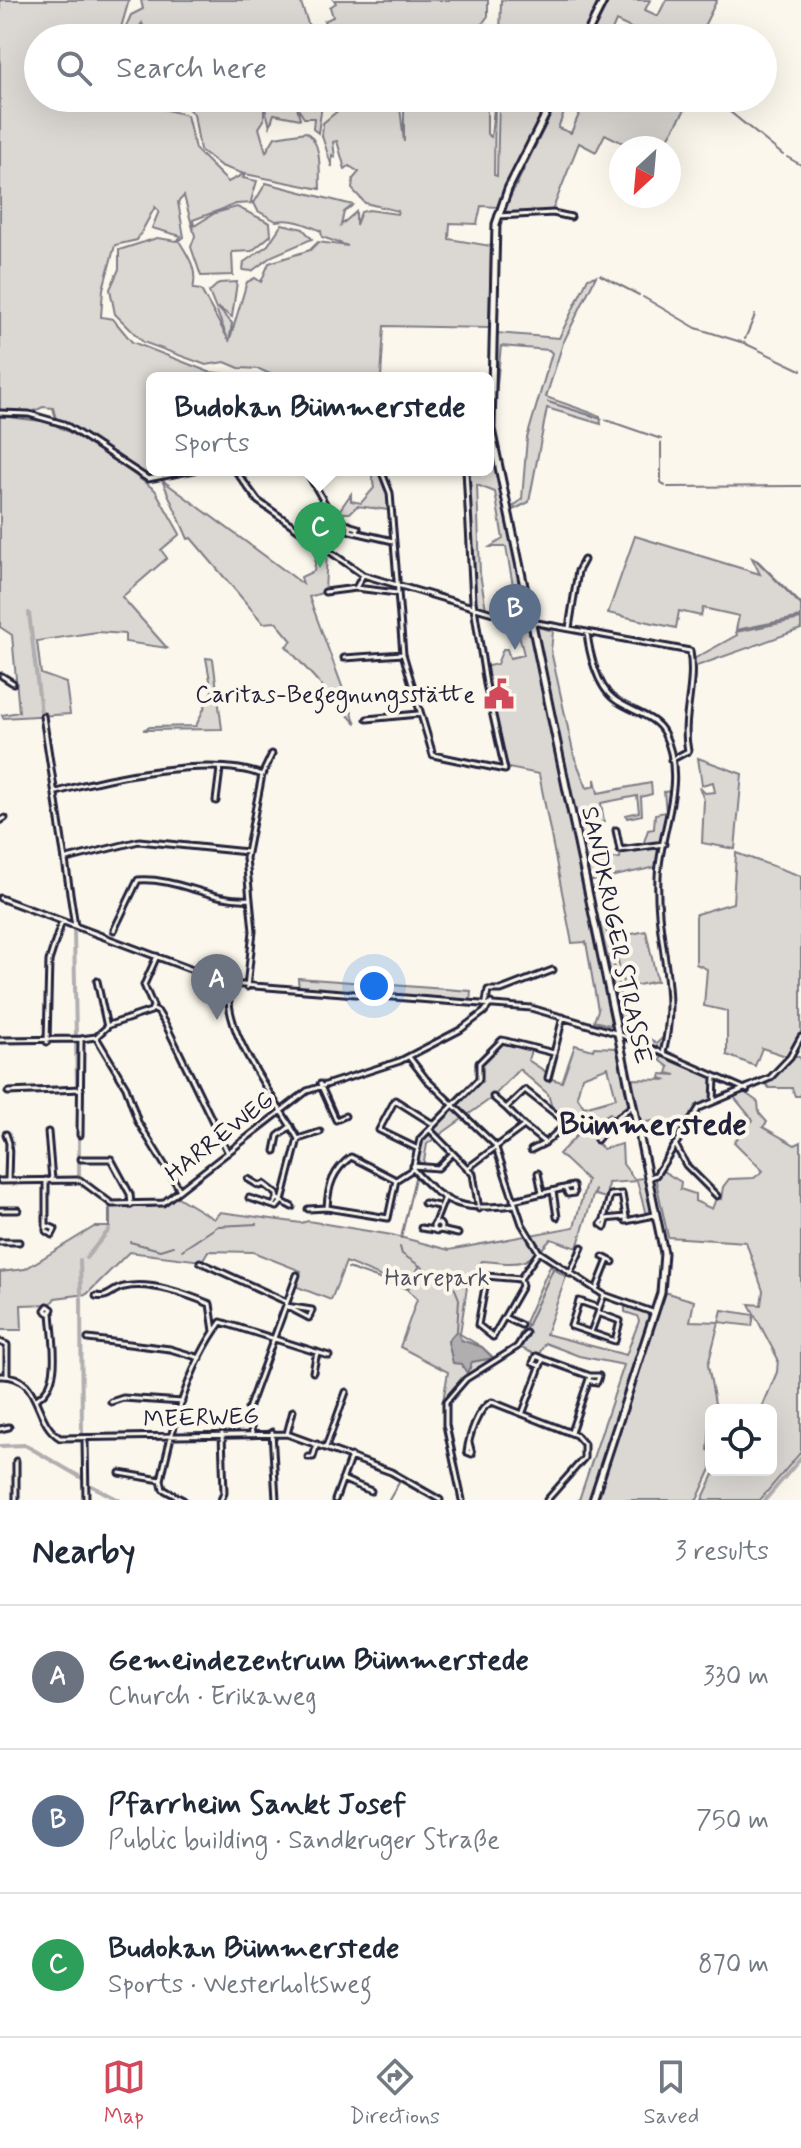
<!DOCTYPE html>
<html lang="en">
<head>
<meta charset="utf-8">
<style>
	body { margin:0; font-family:Mynerve,sans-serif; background:#f2f2f3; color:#1f2937 }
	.controls { position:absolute; right:24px; bottom:24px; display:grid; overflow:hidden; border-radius:12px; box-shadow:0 8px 32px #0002 }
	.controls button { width:72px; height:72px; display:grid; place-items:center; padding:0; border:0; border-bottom:2px solid #e0e1e3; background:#fff; color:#1f2937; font:40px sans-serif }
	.compass { position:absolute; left:609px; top:136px; width:72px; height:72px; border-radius:50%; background:#fff; box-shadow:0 8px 32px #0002; rotate:206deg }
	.you { position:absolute; left:374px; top:986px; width:28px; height:28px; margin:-20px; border:6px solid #fff; border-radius:50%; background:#1a73e8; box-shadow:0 0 0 12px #1a73e833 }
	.badge { display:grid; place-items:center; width:52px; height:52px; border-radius:50%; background:#d1495b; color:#fff; font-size:26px; font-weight:700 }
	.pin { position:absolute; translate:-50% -66px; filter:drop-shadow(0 2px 4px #0008) }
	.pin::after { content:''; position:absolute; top:42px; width:28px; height:24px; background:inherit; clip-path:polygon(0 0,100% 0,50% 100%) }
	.popup { position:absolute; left:146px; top:372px; width:348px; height:104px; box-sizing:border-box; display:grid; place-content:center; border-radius:12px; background:#fff; filter:drop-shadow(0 2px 6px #0005); font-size:26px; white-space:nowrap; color:#747a83 }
	.popup b { font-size:30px; color:#1f2937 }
	.popup::after { content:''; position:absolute; left:50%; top:100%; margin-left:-16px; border:16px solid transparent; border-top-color:#fff }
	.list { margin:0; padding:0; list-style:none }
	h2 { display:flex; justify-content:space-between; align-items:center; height:104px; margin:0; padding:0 32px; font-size:34px }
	h2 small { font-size:26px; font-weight:400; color:#747a83 }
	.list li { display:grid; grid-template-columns:52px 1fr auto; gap:24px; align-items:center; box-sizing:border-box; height:144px; padding:0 32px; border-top:2px solid #e0e1e3 }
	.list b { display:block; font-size:30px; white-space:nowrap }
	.list p { margin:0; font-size:26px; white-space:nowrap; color:#747a83 }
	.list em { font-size:26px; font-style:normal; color:#747a83 }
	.icon { flex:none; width:44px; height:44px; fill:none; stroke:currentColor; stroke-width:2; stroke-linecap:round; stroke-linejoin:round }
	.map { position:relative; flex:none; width:801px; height:1500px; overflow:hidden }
	.search { position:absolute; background:#fff; box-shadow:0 8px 32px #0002; left:24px; right:24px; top:24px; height:88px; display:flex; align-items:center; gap:20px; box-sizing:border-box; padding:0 28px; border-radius:44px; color:#747a83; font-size:30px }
	.sheet { height:536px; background:#fff }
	nav { display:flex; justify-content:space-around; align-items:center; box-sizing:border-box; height:112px; border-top:2px solid #e0e1e3; background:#fff; font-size:22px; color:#747a83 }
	nav a { display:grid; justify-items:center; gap:4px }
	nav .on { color:#d1495b }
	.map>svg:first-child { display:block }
	.green { fill:#dbd8d3; stroke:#7e7d87; stroke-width:2; fill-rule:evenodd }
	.water { fill:#b1aeb0; stroke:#787681; stroke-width:2 }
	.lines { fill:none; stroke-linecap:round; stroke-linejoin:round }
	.stream { stroke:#787681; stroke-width:2 }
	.canal { stroke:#b1aeb0; stroke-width:4 }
	.street-casing { stroke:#22223b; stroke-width:9 }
	.secondary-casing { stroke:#22223b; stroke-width:11 }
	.street { stroke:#fbf7ec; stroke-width:3 }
	.secondary { stroke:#fbf7ec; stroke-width:5 }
	.labels { text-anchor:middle; stroke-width:8; stroke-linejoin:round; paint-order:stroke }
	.poi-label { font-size:24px; fill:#22223b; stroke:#fbf7ec; text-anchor:end }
	.street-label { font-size:24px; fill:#22223b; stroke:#fbf7ec }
	.park-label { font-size:24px; fill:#505061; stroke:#fbf7ec }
	.district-label { font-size:32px; font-weight:bold; fill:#22223b; stroke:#fbf7ec }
</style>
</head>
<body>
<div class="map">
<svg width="801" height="1500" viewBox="0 0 801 1500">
	<rect width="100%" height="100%" fill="#fbf7ec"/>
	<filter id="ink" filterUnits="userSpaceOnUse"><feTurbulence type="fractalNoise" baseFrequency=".0125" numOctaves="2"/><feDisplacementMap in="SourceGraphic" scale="16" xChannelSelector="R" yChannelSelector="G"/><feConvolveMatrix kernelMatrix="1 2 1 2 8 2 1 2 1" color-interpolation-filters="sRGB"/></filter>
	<g filter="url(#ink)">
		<path class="green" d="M0 0H129L118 38H38V98H120L187 115 195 149 228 182 244 174 221 166 200 150 194 114 181 103 177 108 163 104 162 98H323L318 133 313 129 314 118H304L297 107 300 119 274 114 270 126 264 105V120L259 128 266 152 275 137 306 132C323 143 319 171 320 189L245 174 243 178 257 181 251 201 254 203 266 183 353 205 344 212 341 225 356 212V225L361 212 369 210 397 214 398 211 365 203 352 189 353 179 359 172 349 166 345 169 337 141 333 142 335 157 332 155V167L322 136 323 123 340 109 330 106 329 98H399L404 142V98H487V134L491 137 495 98 494 175 497 176 499 98H551L498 207 481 206 477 224 450 223 449 239 491 246 489 328 384 326 381 378H279L259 369 239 368 225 362 206 365 143 342 115 314 110 289 119 269V250L157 238 177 241 181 236 152 228 159 211 155 207 137 240 115 245 103 289 101 317 113 319 132 342 209 372 265 378H152V470H187L161 476 157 472 158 476 149 478 56 419 53 408 43 407 30 413 0 411ZM184 196 195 236 191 247 201 276 233 275 232 252 252 251 271 235 270 223 237 207 215 213 194 226 193 220 236 204 254 203 258 211 276 221C292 218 306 224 321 231L322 237 348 246 318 242 310 250 269 263 261 282 255 278 247 282 229 342 232 323 217 307 232 317 237 282 219 283 209 292 228 339 201 290 193 289C198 270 189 257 179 241L184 237 178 202Z
			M141 0H300L313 38H148L142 23 131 38 124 31 131 15 143 9Z
			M334 0H488V16L482 24 489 25V38H437L428 32 433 38H328L324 21 333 17 330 7 336 3Z
			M501 0H601L582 38H500Z
			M609 0H650L645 10 658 16 666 0H717L703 28 721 38H652L616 21 609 38H589Z
			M559 98H570L558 128 571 133 586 98H671L686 108 662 148H626L627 145 605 134 596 152 579 143 552 211 502 214Z
			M282 224 303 229 312 239 272 256 252 271 243 270 244 262 268 245Z
			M596 276 563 343 546 397 600 416 601 424 547 408 529 502 515 509 514 506 522 499 527 438 552 353 549 350 501 346 495 404 496 333 559 338 588 278Z
			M0 416 49 422 91 443 155 490 180 534 161 550 167 558 122 597 167 648 125 642V634L97 632 37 641 41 674 66 683 70 714 3 718 2 715 19 712 12 635 0 627Z
			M488 433 527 609 525 619 519 618 506 547H490L503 539 495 492 477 485 480 574 486 609 476 605 467 470H488Z
			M371 470H378C387 483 389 495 389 510L357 506 350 513H342L338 520 327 506 339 511 351 494V501L361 503 374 488Z
			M162 480 303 584 301 577 314 571 318 543 327 550 325 592 309 597 356 724 286 646 292 641 276 622 263 623 191 538 188 539Z
			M635 536 760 574 752 558 758 561 801 604V617L736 630 739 616 703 608 701 616 679 611 676 628 608 613Z
			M801 619V629L694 667 692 660 737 635 736 632Z
			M520 624 531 631 538 627 553 631 551 651 574 756 587 788 595 786V779L598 793 651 783 652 794 641 797 642 815 627 818 626 815 639 812 637 796 601 803 604 822 594 825 596 850H606L608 859 620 858 621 851 642 848 648 830 654 829 655 814 666 812 664 792 673 791 656 867 588 882 612 1024 609 1025 594 1021 598 1010 586 942 572 943 539 774 508 768 484 667 497 664 503 649H507L510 658 524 655 517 626Z
			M206 658 213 659 222 729 143 730 150 727 196 726 212 691Z
			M698 758 742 774 735 849 702 843 704 800 699 787 705 793 715 792 713 782 702 785Z
			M736 853 801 876V1032L791 1054 801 1058V1096H795L792 1088H769L764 1081 789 1057 762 1048 755 1066 727 1055V1011L704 1006 707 969 696 964V914L733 903Z
			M605 922 627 1026 657 1043 668 1033 661 1052 623 1030 600 923Z
			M646 931 657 981 624 988 613 938Z
			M298 978 471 991 470 1002 299 990Z
			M502 1040 532 1047 528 1060 546 1072 548 1078 562 1082 575 1045 593 1050 594 1047 617 1048 630 1105 614 1117 610 1113 605 1116 609 1124 596 1142 603 1149 622 1144 623 1164 634 1179 644 1178 653 1213 646 1215 637 1181 608 1183 606 1198 595 1195V1189L577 1248 551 1239C526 1268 518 1264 482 1261L468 1280 460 1334 482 1347 494 1358 466 1376 443 1401 448 1372 400 1347 417 1299 406 1287 346 1262 331 1300 295 1286 301 1271 253 1252 208 1251 202 1261 129 1252 87 1294 55 1298 51 1304 21 1305 22 1330H0V1272L25 1269 94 1227H110V1205C133 1206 158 1213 176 1196L214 1219 220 1212 301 1223 308 1221 392 1235 449 1250 574 1227 587 1180 559 1154 583 1129 571 1119 567 1123 553 1111 548 1094 519 1069 493 1097 427 1144 423 1167 413 1166 420 1139 479 1079V1063ZM608 1067 616 1098 584 1107 577 1096 582 1077ZM459 1336 461 1340 492 1358 471 1362 470 1368 452 1357 448 1342Z
			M662 1056 714 1079 713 1101 699 1108 675 1144 655 1132 653 1121 640 1123 631 1079 668 1080 660 1078 661 1074 676 1075 667 1073 669 1067 660 1060Z
			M744 1092 758 1102 759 1113 767 1122 763 1127 795 1145 801 1142V1452L760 1500H702L716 1470H771V1410H761L777 1372 778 1359 749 1304 761 1305 763 1291 746 1242 668 1237 656 1181 661 1170 681 1182 680 1189 695 1194V1201L712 1209 717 1196 721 1199 723 1187 729 1179 754 1178 763 1171 734 1142 753 1120 733 1096Z
			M550 1266 566 1277 546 1334 626 1355 639 1321 637 1316 625 1312V1306L647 1313 649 1318 630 1381 661 1291 694 1301 690 1321 719 1322 722 1310 754 1315 752 1326 719 1322 708 1365 716 1409 729 1410H711L708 1450 711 1451V1469L697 1500H579L624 1365 579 1356 545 1343 538 1356 515 1345Z"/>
		<path class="water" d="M457 1330 461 1340 482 1347 493 1358 472 1362 467 1373 461 1364 453 1363 448 1341Z"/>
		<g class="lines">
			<path class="stream" d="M713 98 783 155
				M787 157 801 165
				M600 275 639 295
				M643 297 696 328 744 343 801 370
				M745 339 755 315
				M548 402 602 419
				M606 420 661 439
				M661 443V482L665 486
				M668 487 801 486
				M757 561 801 605
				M109 1227V1209
				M401 1238 415 1178
				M130 1242 160 1250 173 1246
				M400 1247 402 1254 455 1289 459 1299 457 1330
				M182 1250 218 1226 257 1224
				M348 1268 408 1289 419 1267
				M525 1331 553 1269
				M493 1358 516 1346 524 1332
				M457 1387 464 1378
				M444 1416 458 1489
				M459 1494 460 1500
				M389 1500 400 1481"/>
			<path class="canal" d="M29 613 41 713
				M74 931 76 1038
				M76 1042 77 1087
				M78 1092 79 1117
				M79 1127V1175
				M86 1258 109 1230
				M80 1260 81 1294
				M81 1298 82 1436
				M0 1446 25 1445 82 1478
				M92 1486 119 1500
				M765 1500 801 1458"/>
			<g class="street-casing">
				<path id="street" d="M498 216 553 213 571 217
					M0 413 29 414 64 424 148 479 194 470
					M235 470 258 501 363 575 510 618 690 651C696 688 681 718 688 751L671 760
					M306 470 332 516 351 526
					M381 470 390 493 403 654 433 755 505 770 486 684 473 601 466 470
					M357 532 358 528 351 526 350 531 393 541
					M363 575 356 588 397 593
					M325 592 356 588
					M569 628 578 571 584 560
					M587 632C589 652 597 686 614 699 629 711 655 715 664 733 688 783 660 827 658 877 655 941 680 990 663 1053
					M344 658 403 654
					M2 676 13 683
					M43 716 75 926
					M367 719 418 714
					M57 792C107 777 213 755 262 775
					M216 801 220 769
					M0 821 5 818
					M616 830 620 850 664 844
					M67 859 139 841 247 852
					M0 898 230 984 531 1008 619 1034 747 1090
					M114 930 138 880C176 877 212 902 250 899
					M97 981 107 1027
					M230 984C219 1030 277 1100 298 1139L282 1201
					M247 987 253 931 246 858 262 775 272 754
					M486 1002 488 990H501L553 970
					M152 1009 158 1012 167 1027 228 1153
					M96 1037 126 1087 138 1122 180 1190
					M0 1040 81 1039
					M47 1042 49 961 62 921
					M409 1057 426 1079 495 1145 522 1224 539 1252 604 1295 655 1313
					M548 1078 554 1055
					M320 1084 336 1120 345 1116
					M8 1092 81 1089
					M493 1097 506 1108
					M714 1101 715 1078
					M430 1130 473 1174 479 1209
					M48 1132 52 1180
					M6 1134 9 1143 8 1180
					M80 1135 81 1039 96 1037 109 1025 151 1011 153 1006 144 985 157 956
					M298 1139 320 1132
					M597 1140 611 1122 631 1107
					M675 1144 686 1165 717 1196
					M416 1148 379 1130 395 1100 433 1124
					M531 1150 545 1143
					M275 1151 278 1136 291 1126
					M81 1159H111L130 1194 131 1205
					M413 1166 438 1168 452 1154
					M468 1168 524 1126 545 1143 567 1123 525 1090 506 1108 524 1126
					M538 1173 542 1193
					M650 1177 656 1175 699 1108 770 1078 790 1057 801 1037
					M248 1179 260 1186 264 1184 277 1194V1199
					M46 1180V1231L52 1235 55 1229 48 1226
					M396 1180 351 1157C333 1170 328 1186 327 1208L388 1218 396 1180 413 1169
					M0 1181 80 1180 112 1204 163 1203 307 1091 400 1061 460 1030 484 1012 491 1003
					M553 1191 557 1217
					M249 1198 277 1207 282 1201 277 1199 274 1204
					M513 1200 573 1186 574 1193 568 1194 565 1188
					M283 1202 292 1207
					M424 1203 438 1206
					M515 1205C465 1210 448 1209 413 1169L420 1139 479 1079V1063L502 1040 554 1053 563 1017
					M308 1209 327 1208
					M0 1210H18
					M626 1217 622 1194 610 1195 604 1219 626 1217V1221L654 1215
					M604 1220 601 1224 605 1227 607 1220
					M433 1227a4 4 0 1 1 8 0a4 4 0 1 1-8 0Z
					M434 1225 445 1197
					M421 1228 434 1230
					M440 1230 458 1234
					M0 1242H19
					M603 1257 613 1262
					M200 1262 287 1302
					M570 1274 582 1247
					M520 1279 522 1286 493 1337 478 1325 487 1276 520 1279 539 1252
					M596 1290 608 1260
					M96 1296C109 1299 112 1289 124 1287 151 1281 186 1294 210 1304L214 1331
					M48 1306 52 1309 49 1313 45 1310Z
					M286 1306 312 1310 309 1318Z
					M599 1308 598 1313 620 1321 615 1341 571 1326 579 1301 599 1308 604 1295
					M506 1318 521 1325
					M591 1332 598 1313
					M88 1339 170 1349 200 1358
					M0 1342 7 1345V1376
					M543 1359 590 1376
					M313 1372 317 1352
					M0 1376C42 1374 32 1421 60 1438L287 1434 391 1472 440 1500
					M36 1399C64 1384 52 1339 51 1311
					M111 1402 123 1398 182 1402
					M523 1412 543 1359 536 1356 533 1363 540 1366
					M0 1429 9 1427
					M272 1432 276 1500
					M571 1432 590 1376H599L597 1382 591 1381
					M252 1433 248 1409 297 1275
					M287 1434 293 1411
					M85 1441 86 1500
					M469 1442 472 1454 467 1452C469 1437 477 1408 492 1402L576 1435 584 1444V1458L547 1500
					M326 1447 346 1392
					M308 1457H313L317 1444
					M120 1473 161 1480
					M342 1479 371 1491
					M161 1480C172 1428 188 1366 221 1322L329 1356
					M161 1480 163 1489 183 1500
					M16 1500V1461
					M221 1500 224 1493 222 1434
					M335 1500 351 1456
					M462 1500 446 1425V1402L466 1379 517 1347 526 1333"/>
			</g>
			<g class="secondary-casing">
				<path id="secondary" d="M585 38 604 0
					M554 98 508 189 496 224 491 429 664 1253 661 1293 593 1500"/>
			</g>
			<use href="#street" class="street"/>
			<use href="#secondary" class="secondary"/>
		</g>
	</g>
	<defs>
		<g id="civic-bare" transform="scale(2.4)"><path d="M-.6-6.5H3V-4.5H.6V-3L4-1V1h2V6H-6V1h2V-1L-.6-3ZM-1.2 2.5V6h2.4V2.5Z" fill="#d1495b" stroke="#fbf7ec" stroke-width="2.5" paint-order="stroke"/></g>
	</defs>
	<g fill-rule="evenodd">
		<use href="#civic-bare" x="499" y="694"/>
	</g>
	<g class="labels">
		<g class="poi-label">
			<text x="475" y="702">Caritas-Begegnungsstätte</text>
		</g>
		<g class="street-label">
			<text transform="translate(617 935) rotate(78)" y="8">SANDKRUGER STRASSE</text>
			<text transform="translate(219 1136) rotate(-38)" y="8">HARREWEG</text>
			<text transform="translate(201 1417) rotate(-2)" y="8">MEERWEG</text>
		</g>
		<g class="park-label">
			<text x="437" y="1285">Harrepark</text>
		</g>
		<g class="district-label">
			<text x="653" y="1134">Bümmerstede</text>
		</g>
	</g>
</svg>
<div class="controls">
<button><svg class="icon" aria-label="locate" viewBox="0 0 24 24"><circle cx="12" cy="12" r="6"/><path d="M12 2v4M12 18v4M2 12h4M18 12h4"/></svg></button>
</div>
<svg class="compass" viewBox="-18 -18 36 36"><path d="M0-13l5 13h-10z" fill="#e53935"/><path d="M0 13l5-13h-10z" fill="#747a83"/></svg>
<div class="you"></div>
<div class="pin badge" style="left:217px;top:1020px;background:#6b7280">A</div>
<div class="pin badge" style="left:515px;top:650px;background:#5c6f8a">B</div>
<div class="pin badge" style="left:320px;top:568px;background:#2e9e5b">C</div>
<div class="popup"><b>Budokan Bümmerstede</b>Sports</div>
<div class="search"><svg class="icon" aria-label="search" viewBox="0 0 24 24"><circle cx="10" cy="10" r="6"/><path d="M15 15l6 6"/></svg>Search here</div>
</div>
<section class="sheet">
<h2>Nearby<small>3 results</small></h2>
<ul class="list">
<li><span class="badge" style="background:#6b7280">A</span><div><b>Gemeindezentrum Bümmerstede</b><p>Church · Erikaweg</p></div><em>330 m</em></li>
<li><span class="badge" style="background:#5c6f8a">B</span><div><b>Pfarrheim Sankt Josef</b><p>Public building · Sandkruger Straße</p></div><em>750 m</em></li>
<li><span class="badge" style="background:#2e9e5b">C</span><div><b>Budokan Bümmerstede</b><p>Sports · Westerholtsweg</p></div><em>870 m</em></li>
</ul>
</section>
<nav>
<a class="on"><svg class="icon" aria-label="map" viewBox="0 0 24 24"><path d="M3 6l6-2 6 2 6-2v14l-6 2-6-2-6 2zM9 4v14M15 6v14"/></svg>Map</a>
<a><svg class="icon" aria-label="directions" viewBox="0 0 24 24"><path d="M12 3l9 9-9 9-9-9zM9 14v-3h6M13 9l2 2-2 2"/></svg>Directions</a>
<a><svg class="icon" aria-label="saved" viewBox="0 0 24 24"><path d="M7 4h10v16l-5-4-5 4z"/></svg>Saved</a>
</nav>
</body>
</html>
